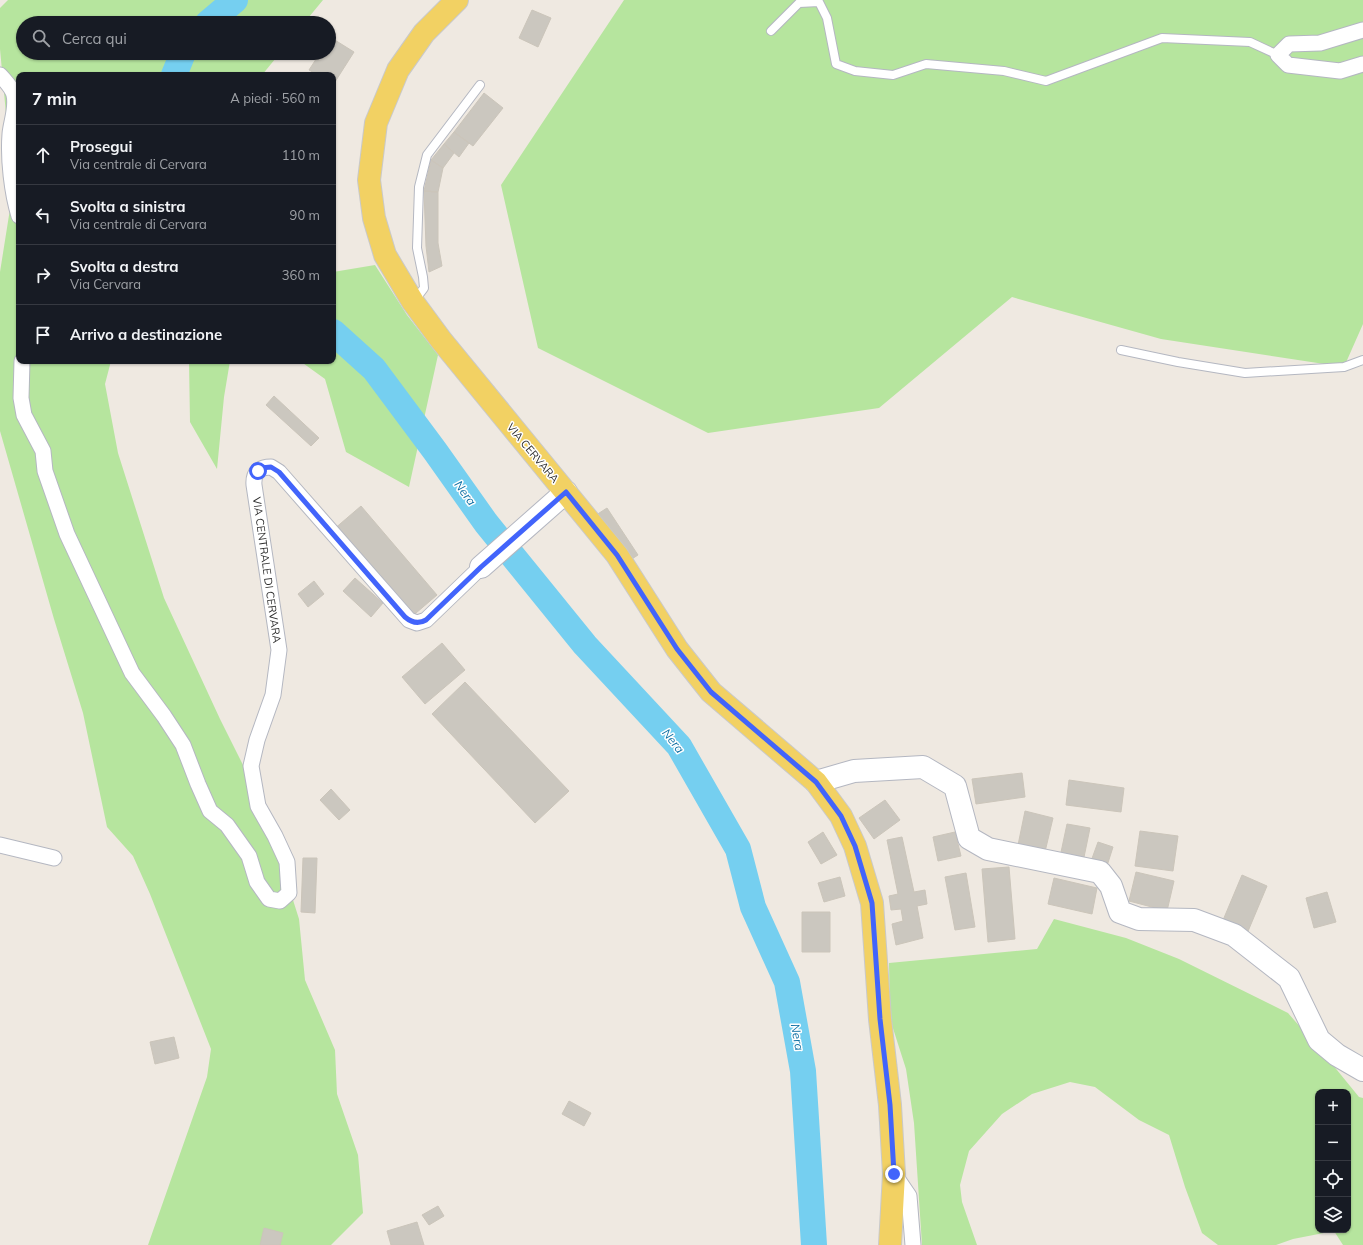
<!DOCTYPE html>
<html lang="it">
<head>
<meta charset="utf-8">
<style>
	body { margin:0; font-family:Mulish,sans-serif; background:#242831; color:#f1f3f6 }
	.controls { position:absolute; right:12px; bottom:12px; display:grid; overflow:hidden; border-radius:8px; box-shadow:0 1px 3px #0004 }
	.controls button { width:36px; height:36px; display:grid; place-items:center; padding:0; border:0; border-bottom:1px solid #363941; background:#171b24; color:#f1f3f6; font:20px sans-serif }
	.stop { position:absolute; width:12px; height:12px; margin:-9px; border:3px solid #4264fb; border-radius:50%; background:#fff }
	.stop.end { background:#4264fb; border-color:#fff; box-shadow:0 1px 4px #0008 }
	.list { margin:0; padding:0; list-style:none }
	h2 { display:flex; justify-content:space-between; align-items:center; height:52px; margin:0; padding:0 16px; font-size:17px }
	h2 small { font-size:13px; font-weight:400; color:#9ea1a6 }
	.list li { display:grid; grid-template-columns:26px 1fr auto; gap:12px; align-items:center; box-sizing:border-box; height:60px; padding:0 16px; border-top:1px solid #363941 }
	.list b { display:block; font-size:15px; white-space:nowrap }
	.list p { margin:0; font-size:13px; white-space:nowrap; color:#9ea1a6 }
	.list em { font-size:13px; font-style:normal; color:#9ea1a6 }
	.icon { flex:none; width:22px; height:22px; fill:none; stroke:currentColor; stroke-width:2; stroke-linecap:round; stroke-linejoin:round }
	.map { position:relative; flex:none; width:1363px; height:1245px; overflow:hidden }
	.search { position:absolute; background:#171b24; box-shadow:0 1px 3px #0004; left:16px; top:16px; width:320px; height:44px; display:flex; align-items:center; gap:10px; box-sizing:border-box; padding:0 14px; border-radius:22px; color:#9ea1a6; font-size:15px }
	.panel { position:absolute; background:#171b24; box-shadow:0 1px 3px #0004; left:16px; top:72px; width:320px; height:292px; border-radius:8px }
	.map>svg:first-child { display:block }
	.green { fill:#b6e59e; fill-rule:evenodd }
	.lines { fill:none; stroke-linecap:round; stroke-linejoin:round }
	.river { stroke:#75cff0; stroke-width:26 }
	.building { fill:#cbc7bf; stroke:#cbc5ba }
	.lane-casing { stroke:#b4b7c1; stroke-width:10 }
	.street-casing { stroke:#b4b7c1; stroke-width:17 }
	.secondary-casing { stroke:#b4b7c1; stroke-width:24 }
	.primary-casing { stroke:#c9c9c9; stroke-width:24 }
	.lane { stroke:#fff; stroke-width:8 }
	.street { stroke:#fff; stroke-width:15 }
	.secondary { stroke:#fff; stroke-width:22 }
	.primary { stroke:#f2d163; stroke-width:22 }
	.route { stroke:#4264fb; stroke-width:5 }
	.labels { text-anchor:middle; stroke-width:3; stroke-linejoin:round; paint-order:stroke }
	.street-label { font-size:11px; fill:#2e2e2e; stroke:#fff }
	.water-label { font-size:12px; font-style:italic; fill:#0d6fa3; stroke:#fff }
</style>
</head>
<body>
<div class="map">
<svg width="1363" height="1245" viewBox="0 0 1363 1245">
	<rect width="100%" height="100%" fill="#efe9e1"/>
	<path class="green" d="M8 0H323L304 23H23V53H280L262 75H19V361H111L105 384 118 453 164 598 220 719 263 805 299 919 305 980 335 1050 337 1094 358 1155 363 1213 331 1245H148L207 1077 211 1049 150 894 133 856 107 827 83 713 54 619 0 431V272L13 190 0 49V8Z
		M624 0H1363V324L1344 367 1161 339 1012 297 879 408 708 433 538 348 501 185Z
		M375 265 407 315 438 355 409 487 346 452 325 379 300 361H333V272Z
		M189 361H230L224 397 217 469 190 422Z
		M1054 919 1126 938 1179 959 1288 1013 1328 1059 1359 1097 1363 1098V1245H1343L1334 1231 1293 1239 1276 1245H1218L1202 1233 1185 1187 1169 1135 1139 1120 1095 1087 1070 1082 1032 1094 1002 1114 969 1151 960 1185 962 1202 977 1245H922L914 1123 906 1069 890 1019 889 963 1037 949ZM1318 1092H1348V1230H1318Z"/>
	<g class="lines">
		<path class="river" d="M208 23 235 0
			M174 75 183 53
			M333 332 374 369 435 451 486 523 585 645 679 746 738 849 753 907 787 982 803 1071 814 1245"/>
	</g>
	<path class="building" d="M532 10 551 18 538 47 519 38Z
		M330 37 354 52 333 85V75H318L309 70 320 53H329Z
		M484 93 503 108 473 146 454 132Z
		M454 132 469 143 459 157 444 144Z
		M444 144 454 153 443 168 431 160Z
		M431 160 443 168 438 192 424 191Z
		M424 191 438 192V243L442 266 429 272 426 246Z
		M274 396 319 438 311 446 266 405Z
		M361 506 437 595 409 619 333 530Z
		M607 508 638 555 624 564 593 517Z
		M355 578 383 603 371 617 343 591Z
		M314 581 324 594 308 607 298 594Z
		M442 643 465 670 425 704 402 677Z
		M465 682 569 791 535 823 432 714Z
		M1022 773 1025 797 976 804 972 779Z
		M1069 780 1124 788 1121 812 1066 805Z
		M331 789 350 810 339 820 320 800Z
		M885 800 900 820 874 839 859 818Z
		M1025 811 1053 818 1044 856 1017 850Z
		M1067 824 1090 828 1083 862 1060 857Z
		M1140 831 1178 836 1173 871 1135 866Z
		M823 832 837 855 821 864 808 842Z
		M955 832 961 856 938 861 933 837Z
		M902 837 914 892 925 890 927 904 917 906 923 938 896 945 892 924 903 921 901 909 891 910 889 896 898 894 887 840Z
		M1098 842 1113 847 1106 869 1090 864Z
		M303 858H317L315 913 301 912Z
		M1009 867 1015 939 988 942 982 869Z
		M1136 872 1174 881 1167 911 1129 901Z
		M966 873 975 927 955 930 945 877Z
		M1242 875 1267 886 1246 936 1221 925Z
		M840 877 845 896 824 902 818 883Z
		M1054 878 1097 888 1092 914 1048 904Z
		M1327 892 1336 922 1314 928 1306 898Z
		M802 912H830V952H802Z
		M174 1037 179 1058 155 1064 150 1042Z
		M569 1101 591 1113 584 1126 562 1114Z
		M438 1206 444 1216 429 1225 422 1215Z
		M417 1222 424 1245H391L387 1231Z
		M264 1228 283 1233 280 1245H260Z"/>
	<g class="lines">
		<g class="lane-casing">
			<path id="lane" d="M771 31 799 3 819 2 827 18 836 64 855 71 893 75 926 64 1004 71 1046 81 1162 38 1250 42 1278 55
				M415 300 424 288 423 277 417 248 419 187 427 155 480 85
				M1121 350 1178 362 1245 373 1344 367 1363 360"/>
		</g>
		<g class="street-casing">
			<path id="street" d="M1363 30 1320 43 1289 44 1278 55 1288 65 1340 71 1363 64
				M0 75C5 81 12 87 14 95 17 108 11 122 10 134 8 159 12 193 19 216
				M22 361 21 398 24 415 43 451 45 471 67 534 132 673 164 716 183 745 198 784 210 811 227 825 249 856 257 882 269 899 280 901 289 893 287 862 275 836 258 806 251 766 257 740 273 695 279 650 254 485C253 473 259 467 271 467L279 472 409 620 417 623 426 620 481 567
				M0 845 54 858
				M894 1174 909 1196 913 1245"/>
		</g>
		<g class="secondary-casing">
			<path id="secondary" d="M481 567 566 492
				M816 782 854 771 923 767 955 786 969 838 988 849 1100 872 1111 886 1120 912 1139 919 1194 920 1234 935 1289 978 1319 1040 1337 1055 1363 1070"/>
		</g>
		<g class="primary-casing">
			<path id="primary" d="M457 0 424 33 398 70 376 123 369 180 374 218 385 255 413 302 441 340 617 555 677 649 711 692 816 782 841 816 855 846 872 903 880 1019 890 1105 894 1174 890 1245"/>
		</g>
		<use href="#lane" class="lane"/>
		<use href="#street" class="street"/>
		<use href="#secondary" class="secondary"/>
		<use href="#primary" class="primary"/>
	</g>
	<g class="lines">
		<path class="route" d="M258 471 261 468 271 467 279 472 405 617C412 623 419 624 426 620L481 567 566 492 617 555 677 649 711 692 816 782 841 816 855 846 872 903 880 1019 890 1105 894 1174"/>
	</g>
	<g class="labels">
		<g class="street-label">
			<text transform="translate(533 453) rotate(50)" y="4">VIA CERVARA</text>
			<text transform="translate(267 570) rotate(82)" y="4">VIA CENTRALE DI CERVARA</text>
		</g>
		<g class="water-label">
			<text transform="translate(465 493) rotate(54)" y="4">Nera</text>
			<text transform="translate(673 741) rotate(51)" y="4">Nera</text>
			<text transform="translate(797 1037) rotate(80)" y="4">Nera</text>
		</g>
	</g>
</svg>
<div class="controls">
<button>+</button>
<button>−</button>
<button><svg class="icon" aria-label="locate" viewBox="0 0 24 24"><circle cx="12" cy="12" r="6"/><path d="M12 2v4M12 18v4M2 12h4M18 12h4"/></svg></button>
<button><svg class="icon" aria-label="layers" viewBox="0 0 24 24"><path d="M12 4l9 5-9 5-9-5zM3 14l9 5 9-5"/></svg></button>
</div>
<div class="stop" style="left:258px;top:471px"></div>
<div class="stop end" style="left:894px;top:1174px"></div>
<div class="search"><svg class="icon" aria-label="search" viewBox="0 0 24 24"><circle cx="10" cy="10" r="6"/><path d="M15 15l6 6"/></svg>Cerca qui</div>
<section class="panel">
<h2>7 min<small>A piedi · 560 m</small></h2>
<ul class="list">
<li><svg class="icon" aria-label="ahead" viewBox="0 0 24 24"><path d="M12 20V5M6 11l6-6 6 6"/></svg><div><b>Prosegui</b><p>Via centrale di Cervara</p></div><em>110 m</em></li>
<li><svg class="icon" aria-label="left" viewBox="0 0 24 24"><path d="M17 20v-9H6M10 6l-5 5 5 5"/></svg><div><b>Svolta a sinistra</b><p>Via centrale di Cervara</p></div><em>90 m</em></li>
<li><svg class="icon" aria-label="right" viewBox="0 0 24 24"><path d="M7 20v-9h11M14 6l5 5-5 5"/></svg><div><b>Svolta a destra</b><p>Via Cervara</p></div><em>360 m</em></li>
<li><svg class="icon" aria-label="arrive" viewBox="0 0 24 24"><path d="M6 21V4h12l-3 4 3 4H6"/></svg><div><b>Arrivo a destinazione</b></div></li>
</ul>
</section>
</div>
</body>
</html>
